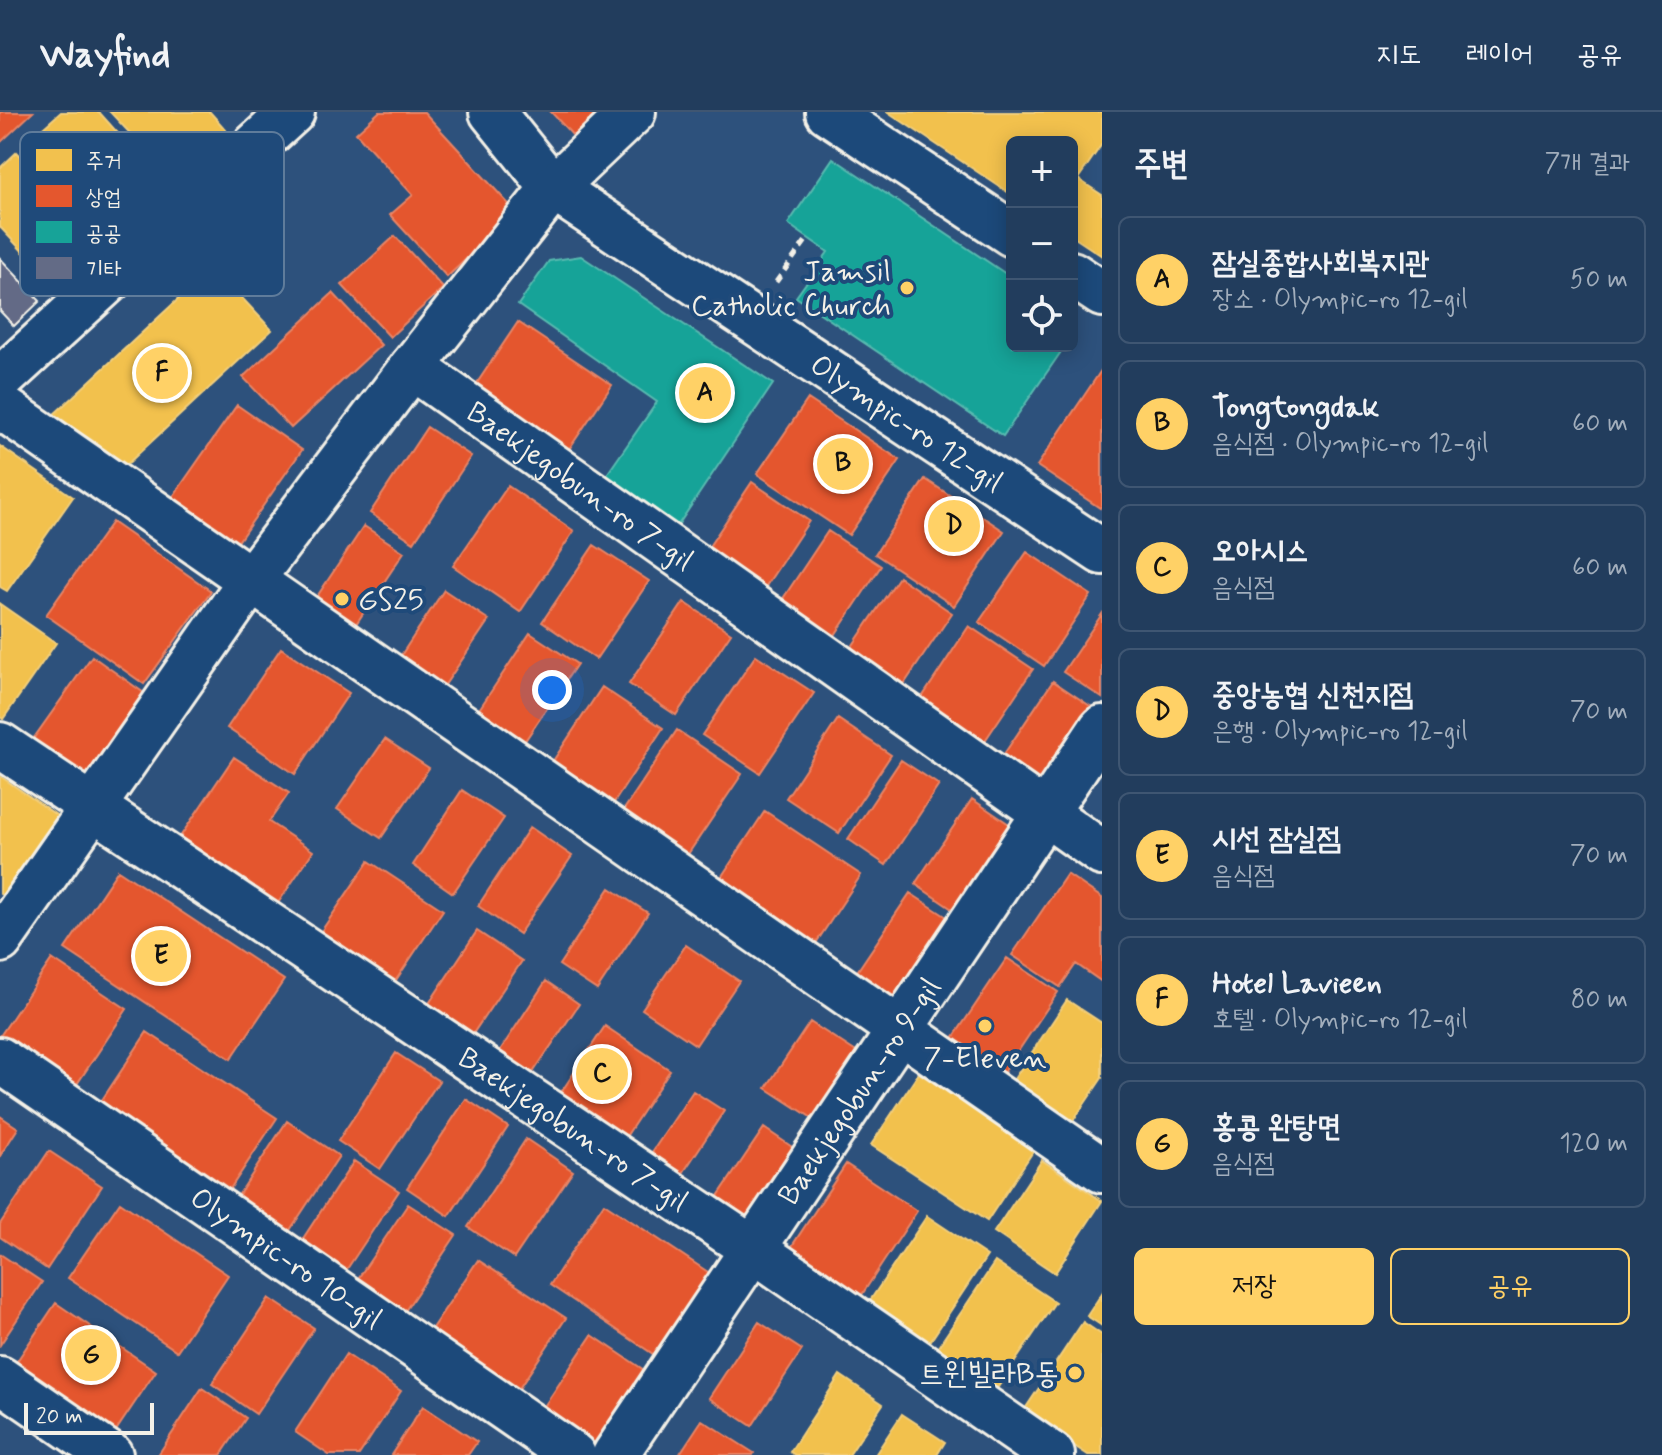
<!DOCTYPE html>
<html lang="ko">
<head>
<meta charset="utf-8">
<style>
	body { margin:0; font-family:Mynerve,"Poor Story",sans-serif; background:#2e4866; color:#f1f3f6 }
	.controls { position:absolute; right:24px; top:24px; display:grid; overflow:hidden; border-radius:12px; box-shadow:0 4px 20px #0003 }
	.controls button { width:72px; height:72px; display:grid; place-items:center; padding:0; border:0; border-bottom:2px solid #3f5672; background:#223d5d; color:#f1f3f6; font:40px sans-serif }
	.scale { position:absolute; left:24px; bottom:20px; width:130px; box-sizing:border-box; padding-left:8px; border:4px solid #f4f1e8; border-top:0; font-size:22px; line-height:28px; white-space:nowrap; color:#f4f1e8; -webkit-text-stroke:6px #1f4a7a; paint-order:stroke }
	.you { position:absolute; left:552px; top:578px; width:28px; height:28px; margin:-20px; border:6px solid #fff; border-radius:50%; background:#1a73e8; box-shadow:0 0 0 12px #1a73e833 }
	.badge { display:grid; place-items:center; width:52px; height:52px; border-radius:50%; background:#ffd166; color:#111; font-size:26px; font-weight:700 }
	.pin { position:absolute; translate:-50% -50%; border:4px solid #fff; box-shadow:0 2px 8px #0006 }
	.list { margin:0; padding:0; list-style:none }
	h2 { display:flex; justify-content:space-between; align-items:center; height:104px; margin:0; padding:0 32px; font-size:34px }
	h2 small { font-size:26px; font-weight:400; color:#a2aebc }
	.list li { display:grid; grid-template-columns:52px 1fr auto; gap:24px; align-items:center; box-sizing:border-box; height:128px; margin:0 16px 16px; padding:0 16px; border:2px solid #3f5672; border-radius:12px }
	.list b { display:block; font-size:30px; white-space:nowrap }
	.list p { margin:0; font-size:26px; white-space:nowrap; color:#a2aebc }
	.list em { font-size:26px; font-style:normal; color:#a2aebc }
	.actions { display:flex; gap:16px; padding:24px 32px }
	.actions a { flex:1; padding:18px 0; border:2px solid #ffd166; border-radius:12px; text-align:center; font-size:28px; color:#ffd166 }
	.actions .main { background:#ffd166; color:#111 }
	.icon { flex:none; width:44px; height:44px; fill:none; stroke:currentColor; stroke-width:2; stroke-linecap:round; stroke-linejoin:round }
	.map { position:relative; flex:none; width:1102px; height:1343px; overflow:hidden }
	header { display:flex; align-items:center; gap:48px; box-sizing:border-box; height:112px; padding:0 40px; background:#223d5d; border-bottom:2px solid #3f5672 }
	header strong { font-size:38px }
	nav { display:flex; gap:44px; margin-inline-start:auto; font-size:28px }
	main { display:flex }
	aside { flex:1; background:#223d5d }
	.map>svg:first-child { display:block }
	.homes { fill:#f2c14e; stroke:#f3cf7c; stroke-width:2 }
	.shops { fill:#e4572e; stroke:#e98566; stroke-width:2 }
	.public { fill:#17a398; stroke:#59bab0; stroke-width:2 }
	.building { fill:#636b86; stroke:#f4f1e8; stroke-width:2 }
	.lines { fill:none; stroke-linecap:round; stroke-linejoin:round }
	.minor-casing { stroke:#f4f1e8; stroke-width:50 }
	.path { stroke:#f4f1e8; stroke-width:5; stroke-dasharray:8 6; stroke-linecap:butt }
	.minor { stroke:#1f4a7a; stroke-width:44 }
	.poi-dot { fill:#ffd166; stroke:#1f4a7a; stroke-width:3 }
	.labels { text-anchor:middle; stroke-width:8; stroke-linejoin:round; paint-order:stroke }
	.poi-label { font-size:30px; fill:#f4f1e8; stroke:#1f4a7a; text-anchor:end }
	.street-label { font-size:30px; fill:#f4f1e8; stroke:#1f4a7a }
	.key { fill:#1f4a7a; stroke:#5f7c9b; stroke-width:2 }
	.key-label { font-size:22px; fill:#f4f1e8 }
</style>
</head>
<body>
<header>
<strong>Wayfind</strong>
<nav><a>지도</a><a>레이어</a><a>공유</a></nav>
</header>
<main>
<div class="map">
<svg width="1102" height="1343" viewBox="0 0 1102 1343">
	<rect width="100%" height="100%" fill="#2d517c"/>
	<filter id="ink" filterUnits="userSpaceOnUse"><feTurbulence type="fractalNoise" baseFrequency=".0125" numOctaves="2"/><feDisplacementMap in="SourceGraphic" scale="16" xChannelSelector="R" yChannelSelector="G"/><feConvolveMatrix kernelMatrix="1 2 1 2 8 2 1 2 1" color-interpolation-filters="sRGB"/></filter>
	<g filter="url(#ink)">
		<path class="homes" d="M61 0H99L165 74 111 123 27 30Z
			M110 0H210L226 18 173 67Z
			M888 0H1102V32L1078 67 1102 83V144L1072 124V30H1012V83Z
			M17 40 101 130 54 173 0 115V56Z
			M213 155 272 218 110 368 52 304Z
			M0 334 73 385 7 479 0 475Z
			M0 492 56 531 3 607 0 605Z
			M0 664 59 705 4 784 0 782Z
			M1067 888 1102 911V966L1066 1019 1006 979Z
			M919 961 1034 1038 987 1109 871 1033Z
			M1042 1048 1102 1089 1055 1161 994 1120Z
			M927 1104 987 1144 929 1231 869 1190Z
			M995 1150 1055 1190 996 1278 936 1238Z
			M1102 1181V1214L1087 1204Z
			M1083 1210 1102 1223V1343H1088L1023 1300Z
			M840 1263 883 1292 849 1343H795L790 1340Z
			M902 1302 945 1330 937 1343H875Z"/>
		<path class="shops" d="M0 0H33L0 31Z
			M379 0H424L516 100 447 165 390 103 413 83 356 21Z
			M551 0H605L576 27Z
			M395 124 443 176 390 225 342 173Z
			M333 181 381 233 291 316 243 265Z
			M518 210 612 273 563 346 469 283Z
			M1102 257V393L1100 396 1037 354Z
			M808 287 900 348 849 423 757 362Z
			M237 293 302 338 228 444 163 399Z
			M427 315 471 344 414 430 370 401Z
			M925 367 1004 419 954 494 875 442Z
			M752 370 809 409 762 480 704 442Z
			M508 374 574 419 520 500 453 454Z
			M112 410 211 479 144 572 46 503Z
			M364 414 404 440 348 524 308 498Z
			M828 419 881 454 833 526 780 491Z
			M594 433 649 469 596 547 542 510Z
			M1027 440 1091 483 1044 554 979 510Z
			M899 465 952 501 900 578 847 542Z
			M444 478 489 508 438 583 394 554Z
			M684 490 731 521 676 603 629 572Z
			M1102 502V586L1063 560Z
			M969 514 1033 557 982 633 919 590Z
			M530 521 577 552 518 639 472 608Z
			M281 536 349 581 295 662 227 616Z
			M756 543 814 581 760 661 702 623Z
			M92 544 151 586 91 672 31 630Z
			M1053 569 1102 602 1048 684 998 651Z
			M602 575 663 616 609 698 547 658Z
			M838 607 891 643 839 721 786 686Z
			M677 618 742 662 684 748 619 705Z
			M385 627 429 656 381 726 337 697Z
			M234 645 289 681 269 710 313 739 278 791 180 725Z
			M901 648 939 673 886 753 848 727Z
			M462 678 504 706 453 781 413 753Z
			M972 687 1018 718 961 803 915 772Z
			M765 699 861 763 812 837 716 773Z
			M530 715 572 744 519 822 478 794Z
			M369 749 443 798 394 871 320 821Z
			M118 758 284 868 231 947 65 837Z
			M1067 762 1102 786V870L1076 852 1060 875 1012 843Z
			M610 776 648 801 597 878 559 853Z
			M910 781 953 809 891 901 848 873Z
			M477 819 522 849 470 926 426 896Z
			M686 833 739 869 696 933 642 897Z
			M1007 846 1058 880 996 972 945 938Z
			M52 847 127 897 71 981 0 934V924Z
			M546 869 579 892 528 968 495 946Z
			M810 910 867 947 823 1013 766 976Z
			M605 914 670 958 621 1032 556 988Z
			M147 920 277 1006 226 1083 96 997Z
			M396 941 439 969 380 1057 338 1029Z
			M693 979 724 999 675 1073 644 1052Z
			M466 987 508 1015 449 1104 407 1076Z
			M0 1004 18 1016 0 1044Z
			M287 1009 339 1044 286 1124 234 1090Z
			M764 1016 804 1043 754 1117 714 1090Z
			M526 1027 573 1059 514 1146 468 1115Z
			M49 1039 102 1074 47 1157 0 1125V1112Z
			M354 1049 399 1079 345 1160 300 1131Z
			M846 1052 917 1099 859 1187 788 1140Z
			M120 1090 228 1163 177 1239 68 1166Z
			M604 1091 717 1166 662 1248 550 1173Z
			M408 1092 456 1123 403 1202 355 1171Z
			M0 1142 42 1170 0 1233Z
			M478 1148 566 1206 512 1287 424 1228Z
			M269 1186 314 1216 256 1302 212 1272Z
			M56 1191 156 1259 111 1326 11 1258Z
			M759 1210 802 1238 752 1314 709 1286Z
			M592 1223 647 1260 592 1343 535 1308Z
			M346 1242 401 1279 359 1343H329L295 1320Z
			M202 1276 246 1306 221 1343H158Z
			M423 1294 477 1330 468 1343H391Z
			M702 1308 754 1341 753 1343H679Z"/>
		<path class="public" d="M833 46 1012 166V234H1065L1003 324 796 185 828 140 788 112Z
			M581 144 773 272 674 419 601 371 657 290 518 193 549 149Z"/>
		<path class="building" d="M0 146 40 189 14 214 0 199Z"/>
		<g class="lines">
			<g class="minor-casing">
				<g id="minor">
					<path id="s1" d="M492 0 553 76 1102 440"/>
					<path d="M828 0 1012 122"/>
					<path d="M1072 162 1102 182"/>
					<path id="s2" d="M412 255 1102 741"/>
					<path d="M0 268 292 0"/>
					<path d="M0 294 1102 1058"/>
					<path id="s3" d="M0 633 753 1137 1052 1343"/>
					<path d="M0 828 251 468 412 255 553 76 633 0"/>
					<path id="s4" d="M0 948 573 1343"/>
					<path d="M0 1267 110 1343"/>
					<path id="s5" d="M615 1343 1102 616"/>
				</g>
			</g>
			<path class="path" d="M776 170 808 126"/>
			<use href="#minor" class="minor"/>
		</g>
	</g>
	<g class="poi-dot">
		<circle cx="907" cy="176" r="8"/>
		<circle cx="342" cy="487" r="8"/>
		<circle cx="985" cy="914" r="8"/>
		<circle cx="1075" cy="1261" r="8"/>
	</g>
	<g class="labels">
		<g class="poi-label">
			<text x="891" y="169">Jamsil<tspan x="891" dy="34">Catholic Church</tspan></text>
			<text x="358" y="497" text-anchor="start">GS25</text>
			<text x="985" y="955" text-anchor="middle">7-Eleven</text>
			<text x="1059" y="1271">트윈빌라B동</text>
		</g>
		<g class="street-label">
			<text dy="10" stroke="none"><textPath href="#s1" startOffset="522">Olympic-ro 12-gil</textPath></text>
			<text dy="10" stroke="none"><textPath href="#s2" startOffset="206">Baekjegobun-ro 7-gil</textPath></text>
			<text dy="10" stroke="none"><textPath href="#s5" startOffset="438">Baekjegobun-ro 9-gil</textPath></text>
			<text dy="10" stroke="none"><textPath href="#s3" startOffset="690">Baekjegobun-ro 7-gil</textPath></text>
			<text dy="10" stroke="none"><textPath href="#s4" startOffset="348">Olympic-ro 10-gil</textPath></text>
		</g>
	</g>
	<rect x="20" y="20" width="264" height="164" rx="12" class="key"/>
	<rect x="36" y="37" width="36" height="22" fill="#f2c14e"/>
	<rect x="36" y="73" width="36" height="22" fill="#e4572e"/>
	<rect x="36" y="109" width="36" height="22" fill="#17a398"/>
	<rect x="36" y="145" width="36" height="22" fill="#636b86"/>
	<g class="key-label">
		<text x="86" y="56">주거</text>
		<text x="86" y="92">상업</text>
		<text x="86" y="128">공공</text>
		<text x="86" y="164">기타</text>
	</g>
</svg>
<div class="controls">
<button>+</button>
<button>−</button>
<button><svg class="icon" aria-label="locate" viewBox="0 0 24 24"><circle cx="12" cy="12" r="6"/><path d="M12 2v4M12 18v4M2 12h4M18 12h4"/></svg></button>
</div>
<div class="scale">20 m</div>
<div class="you"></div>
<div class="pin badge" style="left:705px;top:281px">A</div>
<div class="pin badge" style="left:843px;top:352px">B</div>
<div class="pin badge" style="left:602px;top:962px">C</div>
<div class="pin badge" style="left:954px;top:414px">D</div>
<div class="pin badge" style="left:161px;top:844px">E</div>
<div class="pin badge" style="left:162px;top:261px">F</div>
<div class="pin badge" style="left:91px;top:1243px">G</div>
</div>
<aside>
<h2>주변<small>7개 결과</small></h2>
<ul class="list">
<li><span class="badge">A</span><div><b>잠실종합사회복지관</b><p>장소 · Olympic-ro 12-gil</p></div><em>50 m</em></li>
<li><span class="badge">B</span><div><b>Tongtongdak</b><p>음식점 · Olympic-ro 12-gil</p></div><em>60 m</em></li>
<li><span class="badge">C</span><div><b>오아시스</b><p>음식점</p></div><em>60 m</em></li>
<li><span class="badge">D</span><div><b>중앙농협 신천지점</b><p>은행 · Olympic-ro 12-gil</p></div><em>70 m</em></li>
<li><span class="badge">E</span><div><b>시선 잠실점</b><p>음식점</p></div><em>70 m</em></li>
<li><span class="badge">F</span><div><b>Hotel Lavieen</b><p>호텔 · Olympic-ro 12-gil</p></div><em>80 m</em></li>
<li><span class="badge">G</span><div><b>홍콩 완탕면</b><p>음식점</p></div><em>120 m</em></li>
</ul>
<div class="actions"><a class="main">저장</a><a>공유</a></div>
</aside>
</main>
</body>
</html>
